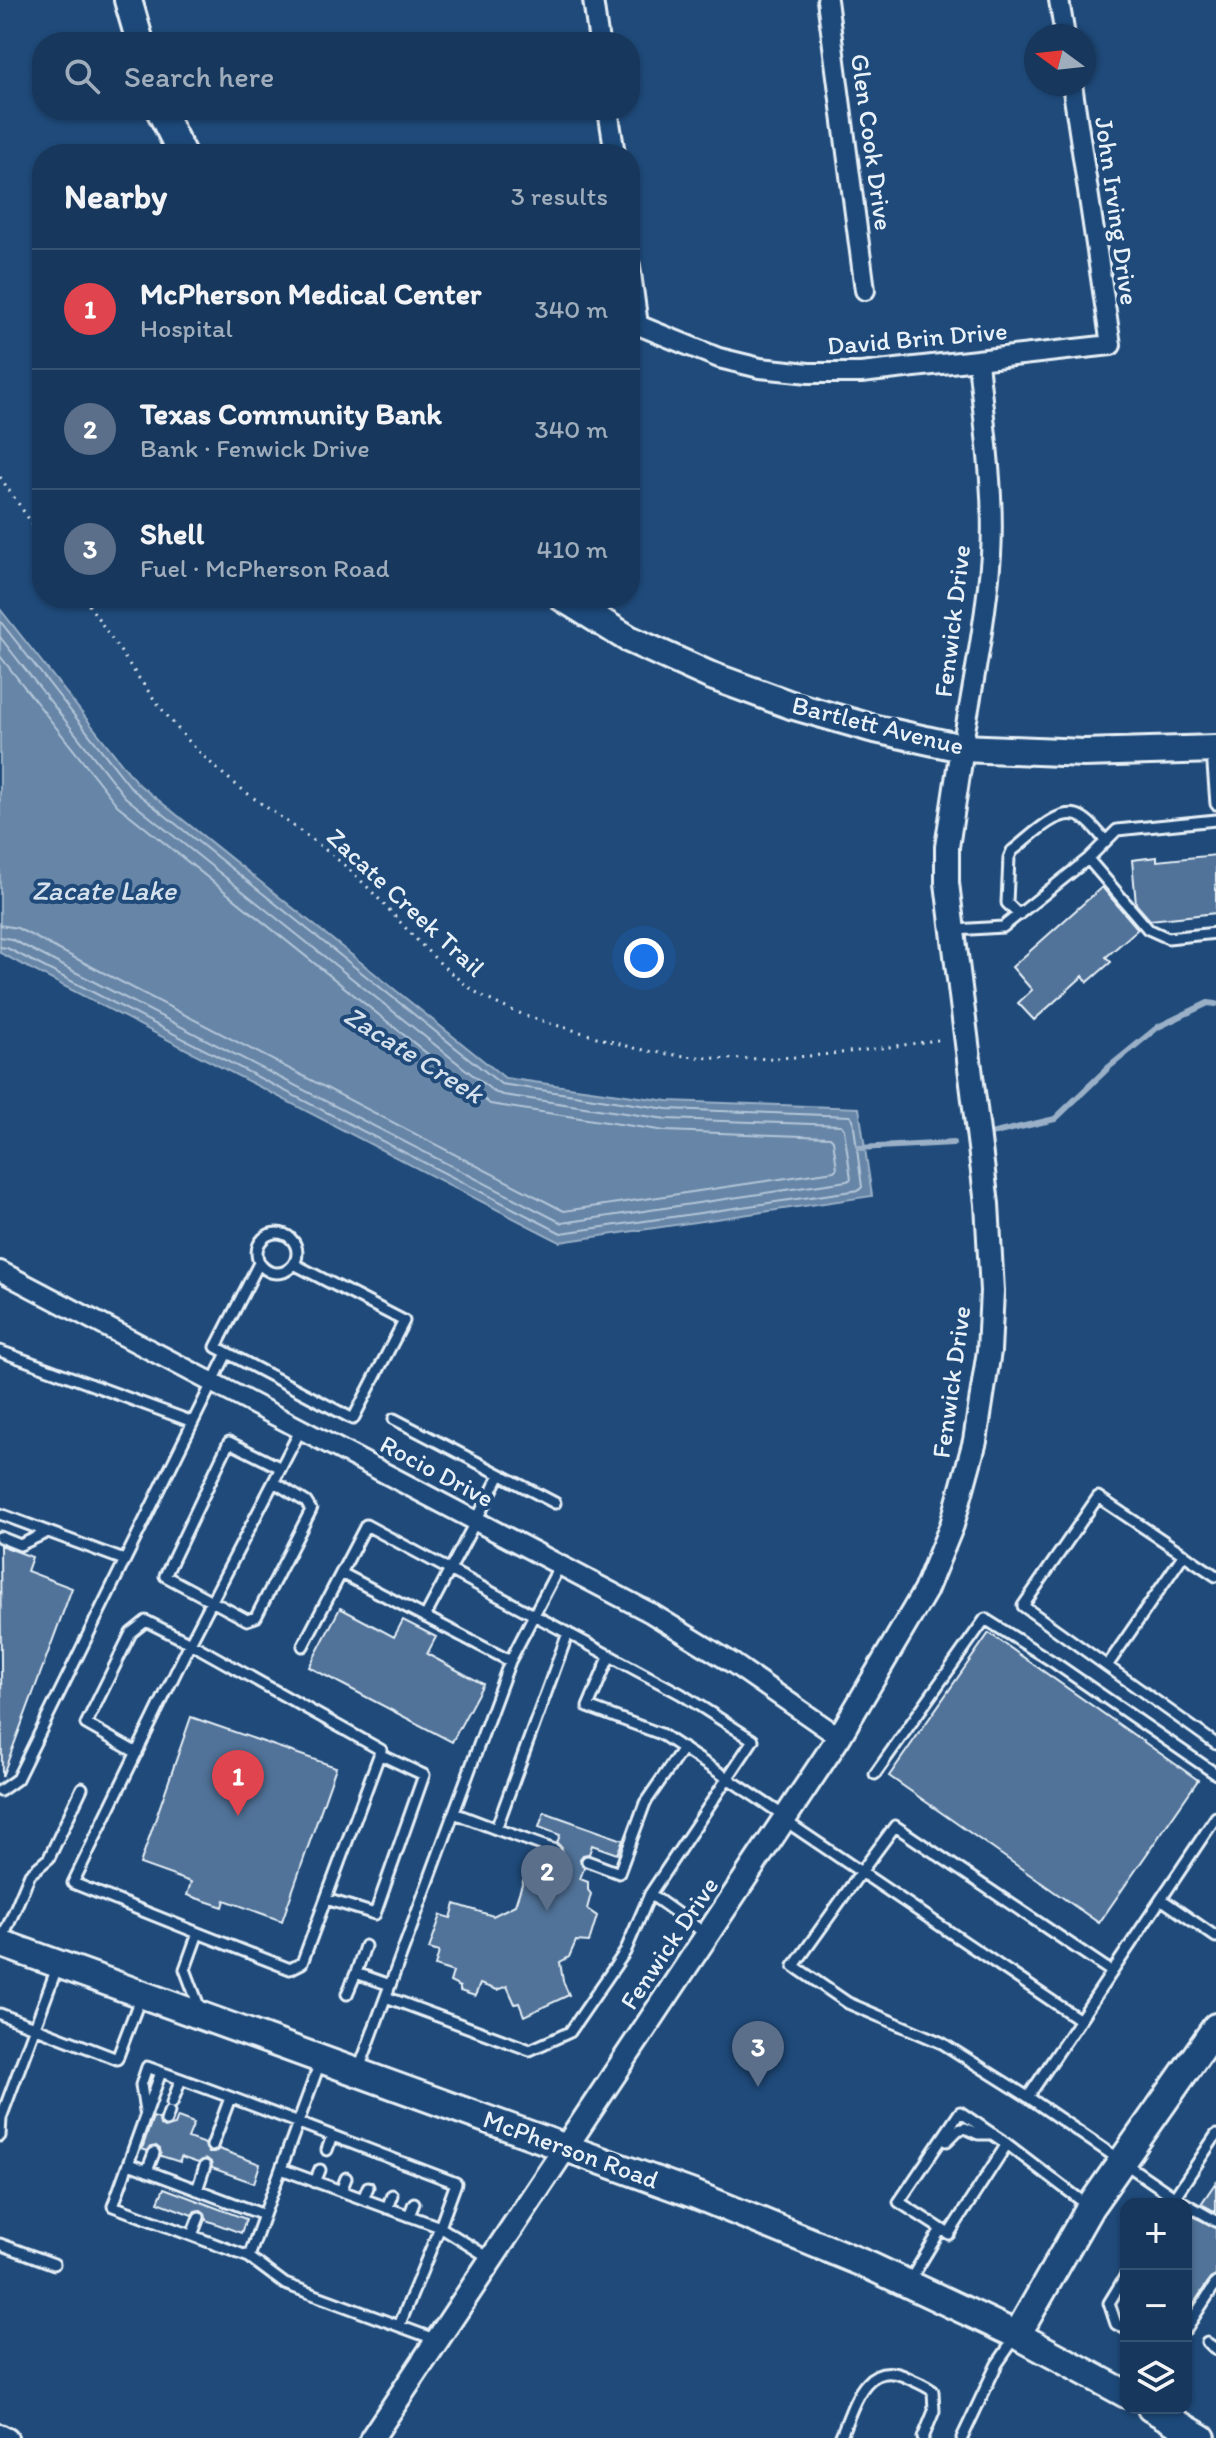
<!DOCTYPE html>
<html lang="en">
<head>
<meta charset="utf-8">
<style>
	body { margin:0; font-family:Itim,sans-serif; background:#203f62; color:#f1f3f6 }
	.controls { position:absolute; right:24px; bottom:24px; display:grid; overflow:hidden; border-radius:16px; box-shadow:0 2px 6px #0004 }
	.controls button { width:72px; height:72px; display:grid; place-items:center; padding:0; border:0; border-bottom:2px solid #365272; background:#17385c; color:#f1f3f6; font:40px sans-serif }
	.compass { position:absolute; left:1024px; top:24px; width:72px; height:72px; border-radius:50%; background:#17385c; box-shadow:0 2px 6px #0004; rotate:285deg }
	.you { position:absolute; left:644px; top:958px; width:28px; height:28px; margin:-20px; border:6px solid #fff; border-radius:50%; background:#1a73e8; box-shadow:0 0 0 12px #1a73e833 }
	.badge { display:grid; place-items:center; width:52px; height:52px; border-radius:50%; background:#8bbbb9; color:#fff; font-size:26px; font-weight:700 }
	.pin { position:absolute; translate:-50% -66px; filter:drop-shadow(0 2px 4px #0008) }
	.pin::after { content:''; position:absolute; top:42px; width:28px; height:24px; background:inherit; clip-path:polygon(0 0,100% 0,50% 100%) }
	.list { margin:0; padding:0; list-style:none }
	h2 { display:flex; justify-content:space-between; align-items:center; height:104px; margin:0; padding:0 32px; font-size:34px }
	h2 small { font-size:26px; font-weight:400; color:#9eacbb }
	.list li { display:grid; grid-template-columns:52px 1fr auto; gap:24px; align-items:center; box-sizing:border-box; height:120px; padding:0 32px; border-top:2px solid #365272 }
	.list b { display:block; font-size:30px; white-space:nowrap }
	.list p { margin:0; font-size:26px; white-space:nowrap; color:#9eacbb }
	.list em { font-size:26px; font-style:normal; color:#9eacbb }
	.icon { flex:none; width:44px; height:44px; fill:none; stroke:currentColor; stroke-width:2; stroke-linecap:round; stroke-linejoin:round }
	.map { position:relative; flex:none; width:1216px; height:2438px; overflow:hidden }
	.search { position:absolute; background:#17385c; box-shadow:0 2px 6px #0004; left:32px; top:32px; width:608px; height:88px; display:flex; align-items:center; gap:20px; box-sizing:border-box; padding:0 28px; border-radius:32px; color:#9eacbb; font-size:30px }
	.panel { position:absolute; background:#17385c; box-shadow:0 2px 6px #0004; left:32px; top:144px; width:608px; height:464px; border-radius:32px }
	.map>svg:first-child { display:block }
	.water { fill:#6685a7; stroke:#9ab0c7; stroke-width:2 }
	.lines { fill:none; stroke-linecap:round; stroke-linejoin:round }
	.shore { stroke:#b4c6d8; stroke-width:2 }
	.stream { stroke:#9ab0c7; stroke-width:6 }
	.building { fill:#517399; stroke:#e8f1f8; stroke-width:2 }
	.service-casing { stroke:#e8f1f8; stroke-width:15 }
	.minor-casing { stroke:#e8f1f8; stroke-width:24 }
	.tertiary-casing { stroke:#e8f1f8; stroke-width:28 }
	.secondary-casing { stroke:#e8f1f8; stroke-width:32 }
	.path { stroke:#e8f1f8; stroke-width:3; stroke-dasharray:2 6; stroke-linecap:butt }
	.service { stroke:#1f4a7a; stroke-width:9 }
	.minor { stroke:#1f4a7a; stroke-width:18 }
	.tertiary { stroke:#1f4a7a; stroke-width:22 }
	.secondary { stroke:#1f4a7a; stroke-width:26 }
	.labels { text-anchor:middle; stroke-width:8; stroke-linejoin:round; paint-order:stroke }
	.street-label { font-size:26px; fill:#e8f1f8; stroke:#1f4a7a }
	.water-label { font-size:28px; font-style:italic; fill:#d4e1ec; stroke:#1f4a7a }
</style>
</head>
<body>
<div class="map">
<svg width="1216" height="2438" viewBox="0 0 1216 2438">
	<rect width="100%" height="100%" fill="#1f4a7a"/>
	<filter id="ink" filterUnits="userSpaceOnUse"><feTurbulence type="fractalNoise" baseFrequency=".0125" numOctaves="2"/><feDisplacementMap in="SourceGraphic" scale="16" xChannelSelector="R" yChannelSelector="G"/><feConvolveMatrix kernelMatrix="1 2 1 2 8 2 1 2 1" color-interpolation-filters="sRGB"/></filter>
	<g filter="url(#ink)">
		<path class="water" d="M0 609 137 783 505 1078 668 1101 859 1108 872 1196 560 1242 0 953Z"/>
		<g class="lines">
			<path class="shore" d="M0 621 132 789 501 1084 667 1109 850 1116 853 1119 862 1187 859 1190 561 1233 7 948 0 947
				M0 637 125 797 494 1092 503 1095 666 1119 841 1125 844 1129 851 1179 847 1181 562 1223 11 939 0 937
				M0 656 117 805 490 1104 665 1131 830 1137 833 1140 837 1168 834 1171 564 1211 17 928 0 925"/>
			<path class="stream" d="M986 1135 1055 1119 1109 1067 1158 1027 1208 1003 1216 1004
				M859 1148 953 1143"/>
		</g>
		<path class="building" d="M1216 855V913L1150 920 1136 904 1132 860 1157 857V861Z
			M1102 887 1138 929 1106 957 1111 962 1088 982 1083 976 1034 1020 1018 1003 1032 990 1012 967Z
			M0 1545 32 1557 27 1571 72 1588 2 1777Z
			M340 1608 394 1637 403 1620 436 1637 427 1654 483 1684 452 1742 309 1667Z
			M989 1633 1198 1780 1099 1923 889 1776Z
			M191 1717 336 1767 282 1921 225 1900 223 1907 187 1895 191 1882 140 1864Z
			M544 1812 623 1840 617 1854 592 1845 589 1854 583 1855 580 1859 584 1868 580 1879 588 1882V1890L591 1894 587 1909 597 1916 589 1942 576 1941 569 1957 560 1962 563 1981 569 1995 524 2016 519 2003 515 2004 507 1986 497 1990 480 1984 475 1996 460 1991V1987L450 1982 453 1972 435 1966 439 1952 429 1949 441 1915 451 1918 455 1904 493 1916 515 1905 528 1866 538 1870 550 1863 552 1857 560 1855 562 1848 557 1843 560 1835 539 1827Z
			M153 2117 159 2119 160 2125 164 2128 175 2125 178 2117 194 2123 188 2138 205 2144 209 2153H214L219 2149 260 2164 254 2183 212 2168 211 2162 207 2159 198 2163 181 2157 180 2162 161 2156 160 2149 156 2146 147 2151 142 2149Z
			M1216 2182V2212L1201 2204Z
			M164 2188 246 2219 241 2233 206 2220 205 2213 201 2210 195 2211 192 2215 158 2202Z
			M1193 2216 1216 2228V2276L1210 2279 1186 2315V2227Z"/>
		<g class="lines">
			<g class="service-casing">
				<path id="service" d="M1212 752 1216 804
					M1088 859 1148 929 1168 938 1216 933
					M1019 915 1007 903 1009 858 1012 851C1030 838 1060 803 1083 818 1092 823 1099 834 1106 841
					M955 930 1003 927 1088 859 1117 830 1216 820
					M257 1253a20 20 0 1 1 40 0a20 20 0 1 1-40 0Z
					M259 1263 216 1347 353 1419 404 1321 294 1264
					M0 1351 193 1422
					M394 1419 555 1503
					M274 1482 306 1502 311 1510 256 1617 247 1620 165 1576 229 1442 281 1468
					M0 1514 124 1560
					M0 1537 20 1545 48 1532
					M341 1573 510 1661
					M1216 1576 1098 1497 1023 1606 1216 1744
					M425 1617 500 1475
					M303 1646 366 1525 681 1694 753 1740 650 1894 625 1952 570 2032 530 2050 386 1997
					M610 1655 588 1707 661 1734 786 1817
					M1107 1666 1184 1554
					M137 1753 86 1724 131 1633 146 1621 190 1643 301 1429
					M875 1774 985 1619 1055 1663 1216 1774
					M0 1791 17 1779 227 1353
					M454 1813 496 1829 568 1633
					M1216 1817 1161 1899 1216 1937
					M784 1820 861 1872 895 1826 1112 1972
					M496 1829 555 1850
					M587 1861 619 1873 645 1803 683 1748
					M650 1894 706 1934
					M326 1899 375 1914 424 1775 379 1754
					M1161 1899 1028 2097 1174 2197 1216 2221
					M198 1933 73 1883 190 1643 381 1750 302 1963 290 1969 198 1933 185 1969 200 2009
					M2 1940 30 1874 49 1858 82 1788
					M365 1946 356 1973 390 1985
					M347 1994 356 1973
					M0 2014 117 2059 141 1996
					M359 2069 510 1661 560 1565
					M1028 2097 942 2043 848 2003 794 1966 861 1872 1080 2020
					M172 2103 181 2079
					M145 2111 141 2085 147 2067 161 2072
					M166 2121 169 2112
					M0 2136 1 2118 58 1965
					M947 2141 958 2130 965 2128 978 2134H993
					M1007 2144 960 2112 899 2202 949 2234 1007 2144 1087 2205
					M212 2146 230 2098
					M327 2150 332 2136
					M129 2164 264 2215
					M281 2169 440 2227 456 2183C358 2146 260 2107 161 2072L113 2206 249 2257C272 2191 297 2127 320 2062
					M147 2171 154 2153
					M315 2182 320 2170
					M197 2190 205 2166
					M341 2191 346 2178
					M363 2199 368 2187
					M1170 2204 1216 2135
					M387 2208 392 2195
					M409 2216 414 2203
					M192 2235 199 2217
					M0 2244 54 2264
					M249 2257 285 2284 437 2340
					M1126 2275 1109 2303 1116 2324 1126 2329
					M909 2282 941 2229
					M399 2326 440 2227 491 2259
					M1186 2329 1216 2283
					M1207 2343 1216 2349
					M840 2438C853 2409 863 2359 904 2376 914 2381 924 2384 933 2391L934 2411 923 2438
					M962 2438 997 2364 1015 2338"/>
			</g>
			<g class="minor-casing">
				<path id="minor" d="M593 0 599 42
					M827 0 865 290
					M1059 0 1065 36
					M608 110 615 154
					M630 266 638 325 719 358 760 368 809 373H861L1111 345 1072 84
					M962 748C973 684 986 620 991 555 995 491 984 425 978 361
					M0 1271 651 1613 734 1664 839 1737
					M0 2434 8 2438"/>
			</g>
			<g class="tertiary-casing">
				<path id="tertiary" d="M372 2438 839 1737 925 1591 952 1525 975 1441 989 1351 992 1291 987 1204 947 883V847L962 748"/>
			</g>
			<g class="secondary-casing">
				<path id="secondary" d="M128 0 140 42
					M160 110 182 154
					M563 598 629 639 709 675 791 705 871 728 962 748 1084 753 1216 749
					M0 1943 696 2195 870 2266 1017 2335 1126 2394
					M1017 2335 1090 2207 1216 2027
					M1151 2408 1202 2438"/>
			</g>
			<path class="path" d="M0 477 42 538
				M84 598C124 655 161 718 213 765 253 802 301 828 343 864 388 903 424 956 473 990 502 1010 539 1020 573 1030 602 1038 631 1049 661 1053 755 1067 850 1053 944 1039"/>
			<use href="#service" class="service"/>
			<use href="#minor" class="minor"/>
			<use href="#tertiary" class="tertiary"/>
			<use href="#secondary" class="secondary"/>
		</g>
	</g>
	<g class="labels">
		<g class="street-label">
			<text transform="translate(872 142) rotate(82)" y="9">Glen Cook Drive</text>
			<text transform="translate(1117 211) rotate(82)" y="9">John Irving Drive</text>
			<text transform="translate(917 338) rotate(-5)" y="9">David Brin Drive</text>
			<text transform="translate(952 621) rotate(-83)" y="9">Fenwick Drive</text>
			<text transform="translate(878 725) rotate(14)" y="9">Bartlett Avenue</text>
			<text transform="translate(406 902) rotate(43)" y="9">Zacate Creek Trail</text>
			<text transform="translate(951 1382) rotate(-82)" y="9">Fenwick Drive</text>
			<text transform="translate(437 1471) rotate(28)" y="9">Rocio Drive</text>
			<text transform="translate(669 1943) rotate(-56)" y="9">Fenwick Drive</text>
			<text transform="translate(571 2149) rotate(20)" y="9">McPherson Road</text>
		</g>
		<g class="water-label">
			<text x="104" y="900">Zacate Lake</text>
			<text transform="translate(414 1054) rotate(32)" y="10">Zacate Creek</text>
		</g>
	</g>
</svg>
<div class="controls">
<button>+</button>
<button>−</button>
<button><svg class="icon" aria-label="layers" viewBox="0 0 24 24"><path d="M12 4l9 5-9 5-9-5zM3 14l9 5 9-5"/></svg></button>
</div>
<svg class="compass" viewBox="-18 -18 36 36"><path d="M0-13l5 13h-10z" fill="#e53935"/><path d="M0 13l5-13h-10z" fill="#9eacbb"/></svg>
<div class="you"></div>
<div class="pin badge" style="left:238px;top:1816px;background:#e0444e">1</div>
<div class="pin badge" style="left:547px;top:1911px;background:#5c6f8a">2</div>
<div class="pin badge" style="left:758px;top:2087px;background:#5c6f8a">3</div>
<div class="search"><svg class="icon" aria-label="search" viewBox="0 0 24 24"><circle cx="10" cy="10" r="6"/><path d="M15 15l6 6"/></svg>Search here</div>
<section class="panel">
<h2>Nearby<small>3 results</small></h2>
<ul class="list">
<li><span class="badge" style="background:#e0444e">1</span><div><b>McPherson Medical Center</b><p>Hospital</p></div><em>340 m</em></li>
<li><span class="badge" style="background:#5c6f8a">2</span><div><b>Texas Community Bank</b><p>Bank · Fenwick Drive</p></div><em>340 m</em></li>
<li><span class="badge" style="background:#5c6f8a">3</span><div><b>Shell</b><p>Fuel · McPherson Road</p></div><em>410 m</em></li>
</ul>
</section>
</div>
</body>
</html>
